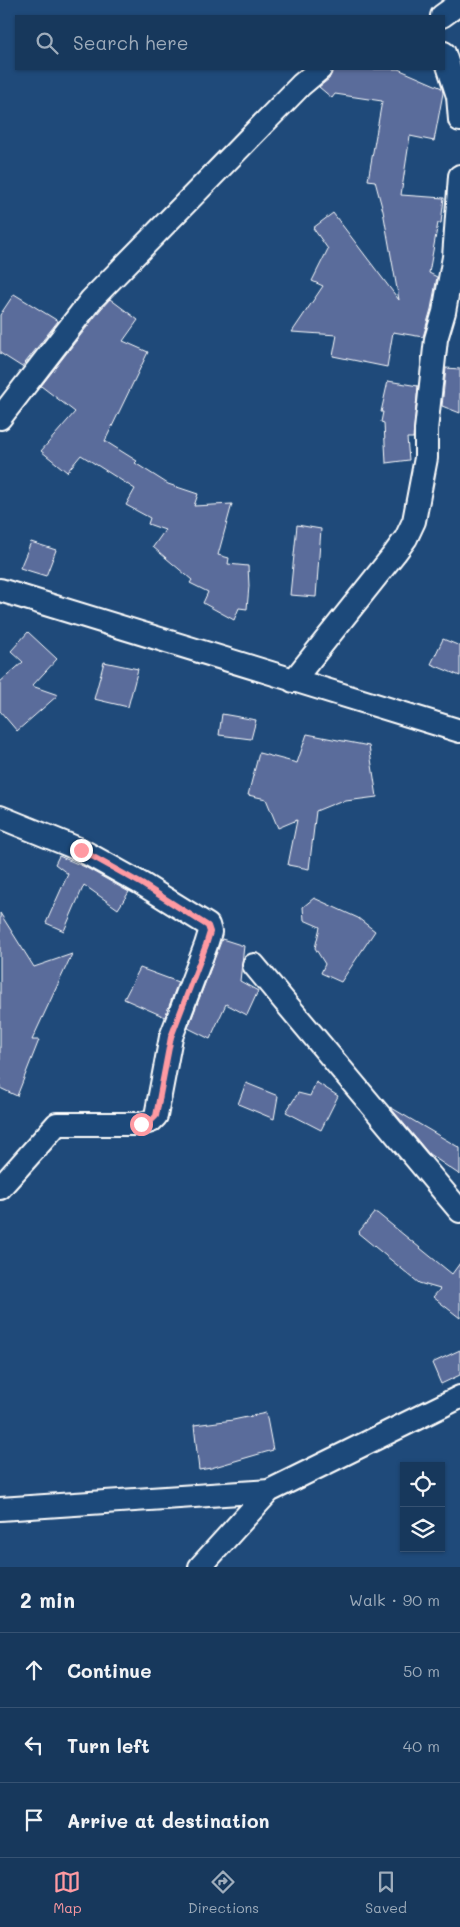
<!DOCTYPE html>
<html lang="en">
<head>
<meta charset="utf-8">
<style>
	body { margin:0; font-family:Mali,sans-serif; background:#203f62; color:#f1f3f6 }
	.controls { position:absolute; right:15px; bottom:15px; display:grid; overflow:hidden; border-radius:0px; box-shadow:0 1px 4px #0004 }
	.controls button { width:45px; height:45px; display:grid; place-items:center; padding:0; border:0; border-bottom:1px solid #365272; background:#17385c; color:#f1f3f6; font:25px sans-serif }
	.stop { position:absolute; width:15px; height:15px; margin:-11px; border:4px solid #ff9aa2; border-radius:50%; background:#fff }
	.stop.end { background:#ff9aa2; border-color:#fff; box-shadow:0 1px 5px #0008 }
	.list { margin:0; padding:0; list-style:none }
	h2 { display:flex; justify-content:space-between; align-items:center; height:65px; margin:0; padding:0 20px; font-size:21px }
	h2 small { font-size:16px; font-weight:400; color:#9eacbb }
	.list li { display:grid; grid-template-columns:32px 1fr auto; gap:15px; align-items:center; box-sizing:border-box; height:75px; padding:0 20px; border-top:1px solid #365272 }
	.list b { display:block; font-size:19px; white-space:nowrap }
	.list em { font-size:16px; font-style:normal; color:#9eacbb }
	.icon { flex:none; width:28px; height:28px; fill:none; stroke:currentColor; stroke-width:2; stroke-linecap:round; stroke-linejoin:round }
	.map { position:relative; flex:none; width:460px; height:1567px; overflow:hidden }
	.search { position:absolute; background:#17385c; box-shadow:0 1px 4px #0004; left:15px; right:15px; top:15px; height:55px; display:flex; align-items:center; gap:12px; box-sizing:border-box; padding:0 18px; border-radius:0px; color:#9eacbb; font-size:19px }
	.sheet { height:290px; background:#17385c }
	nav { display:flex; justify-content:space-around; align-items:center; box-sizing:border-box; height:70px; border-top:1px solid #365272; background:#17385c; font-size:14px; color:#9eacbb }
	nav a { display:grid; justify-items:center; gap:2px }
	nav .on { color:#ff9aa2 }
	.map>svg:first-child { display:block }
	.building { fill:#5a6c9b; stroke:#fff }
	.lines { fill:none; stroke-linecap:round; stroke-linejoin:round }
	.minor-casing { stroke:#fff; stroke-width:26 }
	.minor { stroke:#1f4a7a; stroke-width:22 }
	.route { stroke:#ff9aa2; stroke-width:6 }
</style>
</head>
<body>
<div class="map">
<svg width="460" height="1567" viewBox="0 0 460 1567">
	<rect width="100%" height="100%" fill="#1f4a7a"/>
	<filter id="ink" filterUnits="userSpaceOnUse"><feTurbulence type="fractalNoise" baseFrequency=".02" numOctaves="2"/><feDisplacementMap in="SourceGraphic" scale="10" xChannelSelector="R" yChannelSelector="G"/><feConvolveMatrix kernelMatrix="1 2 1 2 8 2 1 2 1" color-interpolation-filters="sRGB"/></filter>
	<g filter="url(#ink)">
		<path class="building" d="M333 69H398L442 88 443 93 434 141 410 136 401 195 444 198 441 223H438L429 273 437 277 431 309 423 337 393 332 387 367 333 356 337 335 292 332 323 286 312 281 328 249 313 228 333 213 399 300 383 211 375 181 368 180 382 101 335 94 332 98 319 87 329 79Z
			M14 294 58 321 22 367 0 353V315Z
			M110 299 138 320 123 341 148 352 105 441 137 461 135 463 168 484 198 494 194 506 232 504 218 555 229 558 228 564 248 566 249 586 247 609 239 608 234 620 203 603 208 592 190 583 192 580 153 547 165 530 148 524 150 518 126 505 135 489 81 455 67 472 41 451 75 412 41 386 101 309Z
			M446 368 460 369V413L442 406Z
			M388 381 418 386 413 438H407L409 460 386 463 384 423 381 422 383 412H381Z
			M297 525 321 529 316 597 290 595Z
			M31 542 56 550 46 576 20 568Z
			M28 632 57 659 32 686 58 695 17 731 0 711V682L23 662 11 651Z
			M443 639 460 646V676L431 664Z
			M104 662 138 669 128 707 94 699Z
			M222 714 256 720 251 739 219 735Z
			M307 734 369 746 377 797 338 802 316 811 309 869 288 865 297 820 278 828 266 799 248 795 259 753 297 763Z
			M59 856 85 867 129 892 118 909 84 885 64 931 46 923 68 874 55 864Z
			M314 898 358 918 375 931 341 982 321 973 325 964 315 948 320 927 304 920 303 907Z
			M0 913 34 967 72 954 32 1040H39L17 1096 0 1088Z
			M222 939 244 946 240 981 258 991 247 1015 226 1004 210 1039 188 1028Z
			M140 968 178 982 165 1017 124 999Z
			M316 1082 338 1096 321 1130 286 1112 298 1093 310 1096Z
			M246 1083 278 1096 274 1119 238 1104Z
			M390 1107 460 1148V1175L429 1154Z
			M374 1213H377L452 1274 460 1263V1318L433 1297 440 1289 419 1283 358 1233Z
			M460 1350V1375L441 1384 432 1363Z
			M266 1413 273 1450 211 1468 199 1470 194 1425 233 1420Z"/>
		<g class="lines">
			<g class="minor-casing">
				<path id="minor" d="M442 16 460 3
					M444 53 458 96 460 120
					M0 418 91 300 301 85 320 69
					M0 590 460 731
					M293 681 395 553 406 538 414 521 426 458V430L436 339 444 312 454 257 460 176
					M0 817 81 850 142 884 208 925 210 932 206 945 171 1037 156 1116 151 1121 141 1124H57L0 1188
					M254 965 460 1211
					M0 1509 269 1491
					M200 1567 269 1491 460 1397"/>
			</g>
			<use href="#minor" class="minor"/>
		</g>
	</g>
	<g class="lines" filter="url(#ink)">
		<path class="route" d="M81 850 142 884 208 926 210 932 206 945 171 1037 156 1116 151 1121 141 1124"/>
	</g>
</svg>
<div class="controls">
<button><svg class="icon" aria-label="locate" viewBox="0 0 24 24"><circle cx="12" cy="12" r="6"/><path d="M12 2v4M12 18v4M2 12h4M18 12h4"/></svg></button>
<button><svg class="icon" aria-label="layers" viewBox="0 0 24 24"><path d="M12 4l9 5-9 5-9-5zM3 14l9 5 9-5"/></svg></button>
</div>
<div class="stop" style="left:141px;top:1124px"></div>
<div class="stop end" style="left:81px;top:850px"></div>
<div class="search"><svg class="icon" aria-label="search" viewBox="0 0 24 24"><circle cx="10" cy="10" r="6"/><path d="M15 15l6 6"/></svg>Search here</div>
</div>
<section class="sheet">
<h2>2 min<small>Walk · 90 m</small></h2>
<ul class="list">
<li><svg class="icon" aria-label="ahead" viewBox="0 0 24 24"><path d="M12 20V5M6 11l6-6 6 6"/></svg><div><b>Continue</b></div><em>50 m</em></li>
<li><svg class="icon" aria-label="left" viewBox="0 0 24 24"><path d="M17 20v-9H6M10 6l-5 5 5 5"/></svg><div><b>Turn left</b></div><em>40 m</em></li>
<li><svg class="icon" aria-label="arrive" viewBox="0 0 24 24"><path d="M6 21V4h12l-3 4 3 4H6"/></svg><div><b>Arrive at destination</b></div></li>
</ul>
</section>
<nav>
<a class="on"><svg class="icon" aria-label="map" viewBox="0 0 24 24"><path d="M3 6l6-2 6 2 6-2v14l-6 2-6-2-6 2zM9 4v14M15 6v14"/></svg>Map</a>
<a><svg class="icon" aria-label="directions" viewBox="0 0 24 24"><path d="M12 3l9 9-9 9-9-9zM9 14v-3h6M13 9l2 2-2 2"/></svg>Directions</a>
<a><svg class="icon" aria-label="saved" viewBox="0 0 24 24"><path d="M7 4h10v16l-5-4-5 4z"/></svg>Saved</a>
</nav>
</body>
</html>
